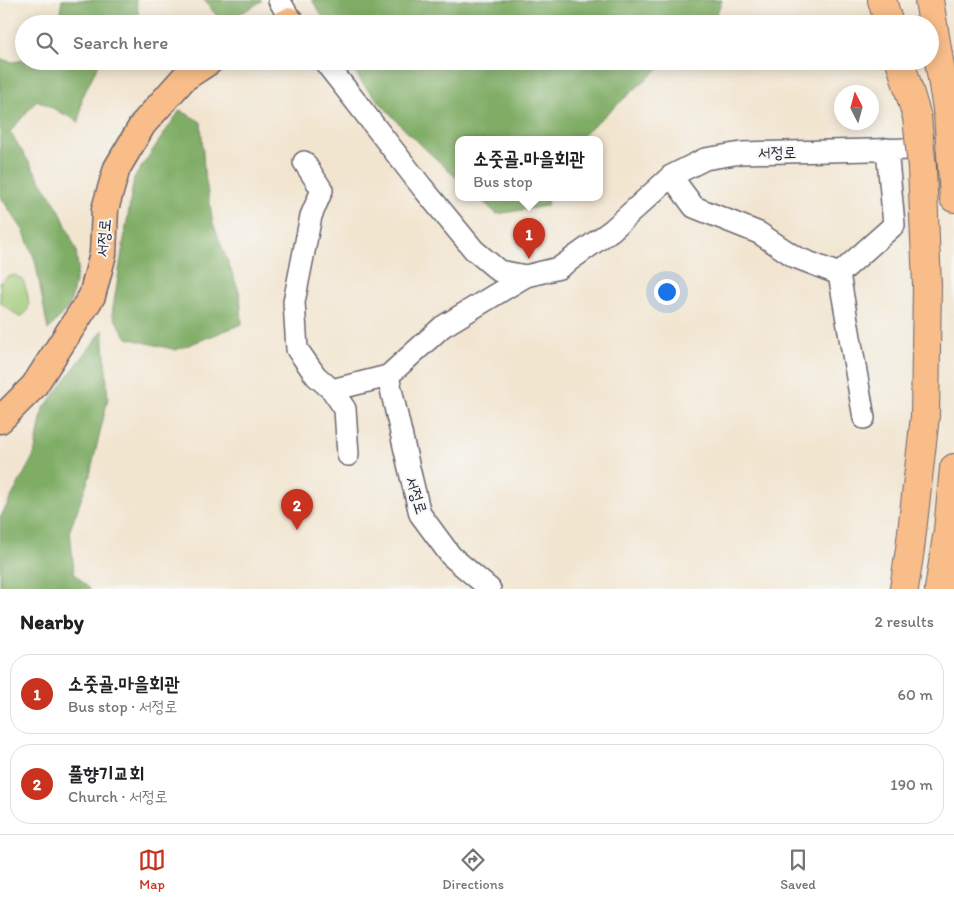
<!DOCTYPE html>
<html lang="en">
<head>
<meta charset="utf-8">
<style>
	body { margin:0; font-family:Itim,"Poor Story",sans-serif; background:#f2f2f2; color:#202124 }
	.compass { position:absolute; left:834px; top:85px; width:45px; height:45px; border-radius:50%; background:#fff; box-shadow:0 2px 12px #0003; rotate:354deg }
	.you { position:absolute; left:666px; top:291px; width:18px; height:18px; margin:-12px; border:4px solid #fff; border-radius:50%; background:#1a73e8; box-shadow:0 0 0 8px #1a73e833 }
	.badge { display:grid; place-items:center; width:32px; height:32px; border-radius:50%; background:#c8321e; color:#fff; font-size:16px; font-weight:700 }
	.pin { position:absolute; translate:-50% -41px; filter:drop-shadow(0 1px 2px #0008) }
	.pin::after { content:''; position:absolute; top:26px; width:18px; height:15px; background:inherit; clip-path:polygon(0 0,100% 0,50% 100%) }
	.popup { position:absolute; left:455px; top:136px; width:148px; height:65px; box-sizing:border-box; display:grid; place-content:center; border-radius:10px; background:#fff; filter:drop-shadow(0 1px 4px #0005); font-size:16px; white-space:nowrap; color:#757577 }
	.popup b { font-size:19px; color:#202124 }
	.popup::after { content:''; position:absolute; left:50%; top:100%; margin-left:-10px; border:10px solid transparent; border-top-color:#fff }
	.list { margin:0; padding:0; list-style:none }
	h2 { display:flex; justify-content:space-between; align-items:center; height:65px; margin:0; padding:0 20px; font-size:21px }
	h2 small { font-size:16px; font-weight:400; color:#757577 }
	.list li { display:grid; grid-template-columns:32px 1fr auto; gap:15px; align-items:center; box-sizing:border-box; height:80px; margin:0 10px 10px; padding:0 10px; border:1px solid #e0e0e0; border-radius:20px }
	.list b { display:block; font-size:19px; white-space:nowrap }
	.list p { margin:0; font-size:16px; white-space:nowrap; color:#757577 }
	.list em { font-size:16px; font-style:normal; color:#757577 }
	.icon { flex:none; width:28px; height:28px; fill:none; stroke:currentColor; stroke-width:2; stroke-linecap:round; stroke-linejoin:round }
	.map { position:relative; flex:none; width:954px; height:589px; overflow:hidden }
	.search { position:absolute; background:#fff; box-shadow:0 2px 12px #0003; left:15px; right:15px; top:15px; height:55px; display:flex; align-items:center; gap:12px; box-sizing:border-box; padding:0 18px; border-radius:28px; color:#757577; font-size:19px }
	.sheet { height:245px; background:#fff }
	nav { display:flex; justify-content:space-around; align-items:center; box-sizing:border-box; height:70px; border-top:1px solid #e0e0e0; background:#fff; font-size:14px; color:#757577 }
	nav a { display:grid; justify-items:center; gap:2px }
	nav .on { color:#c8321e }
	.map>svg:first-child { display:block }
	.green { fill:#a0c975; stroke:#617658 }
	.forest { fill:#80ad66; stroke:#516850 }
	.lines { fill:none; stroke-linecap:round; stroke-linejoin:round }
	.minor-casing { stroke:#6b666f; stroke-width:24 }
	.major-casing { stroke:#6b666f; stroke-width:29 }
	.highway-casing { stroke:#6b666f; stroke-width:30 }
	.minor { stroke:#fff; stroke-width:21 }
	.major { stroke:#f8bd89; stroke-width:26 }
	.highway { stroke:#f8bd89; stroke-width:28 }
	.highway-bridge-casing { stroke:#6b666f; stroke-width:30; stroke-linecap:butt }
	.highway-bridge { stroke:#f8bd89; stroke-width:28 }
	.labels { text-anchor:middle; stroke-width:4; stroke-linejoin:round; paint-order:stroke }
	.street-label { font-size:16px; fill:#22223b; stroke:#f6f6f2 }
</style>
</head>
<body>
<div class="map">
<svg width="954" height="589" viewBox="0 0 954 589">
	<rect width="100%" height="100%" fill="#f6f6f2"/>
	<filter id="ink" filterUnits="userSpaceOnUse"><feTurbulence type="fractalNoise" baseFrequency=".02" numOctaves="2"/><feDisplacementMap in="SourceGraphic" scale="10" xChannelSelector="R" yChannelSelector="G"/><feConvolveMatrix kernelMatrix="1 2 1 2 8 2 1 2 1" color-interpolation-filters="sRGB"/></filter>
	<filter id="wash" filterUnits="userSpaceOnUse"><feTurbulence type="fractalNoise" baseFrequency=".0096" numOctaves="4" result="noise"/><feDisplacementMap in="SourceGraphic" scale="20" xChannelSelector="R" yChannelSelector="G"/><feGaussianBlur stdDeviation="1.12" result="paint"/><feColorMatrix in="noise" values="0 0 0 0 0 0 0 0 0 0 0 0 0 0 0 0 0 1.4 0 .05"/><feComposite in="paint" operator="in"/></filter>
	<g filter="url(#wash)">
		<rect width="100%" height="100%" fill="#f2e5d0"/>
		<path class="green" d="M14 275 23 279C26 291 36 312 19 317L0 302V283L6 277Z"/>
		<path class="forest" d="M62 0H136L139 16 133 24H57L59 20Z
			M204 0H261L262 1 223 24Z
			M312 0H722L713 24H327Z
			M0 59 13 62 24 60V61H100L82 98 79 122 37 100 10 132 60 211 76 250 78 268 70 305 48 330 35 260 23 230 0 196Z
			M349 61H667L577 140H459V180L406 131 362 83Z
			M180 110 201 122 204 169 213 223 240 294 242 324 176 350 127 338 112 314 134 178Z
			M479 198H548L547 206 497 214Z
			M103 330 108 398 90 475 70 530 74 573 90 589H0V518L34 455 43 409Z"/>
	</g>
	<g filter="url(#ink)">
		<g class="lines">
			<g class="minor-casing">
				<path id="minor" d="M279 0 293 24
					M324 61 346 89 422 187 474 250 499 271 526 276 559 268 612 230 671 176 705 159 741 153 954 148
					M304 162 322 190 311 216 294 302 297 349 316 376 332 390 388 376 442 327 526 276
					M671 176 694 207 759 233 795 257 839 274 864 418
					M839 274 894 225 887 149
					M388 376 409 468 420 514 451 556 490 589
					M332 390 345 409 348 455"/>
			</g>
			<g class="major-casing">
				<path id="major" d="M283 24 290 21
					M0 420 34 386 92 296 103 254 105 209 117 168 143 124 184 78 210 61"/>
			</g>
			<g class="highway-casing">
				<path id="highway" d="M882 0 889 24
					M929 0 948 115
					M900 61 917 117
					M952 167 954 198
					M904 589 910 549 925 416 927 285 922 168
					M939 589 948 530 954 468"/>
			</g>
			<use href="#minor" class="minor"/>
			<use href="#major" class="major"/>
			<use href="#highway" class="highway"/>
			<g class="highway-bridge-casing">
				<path id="highway-bridge" d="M948 115 952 167
					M917 117 922 168"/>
			</g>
			<use href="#highway-bridge" class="highway-bridge"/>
		</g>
	</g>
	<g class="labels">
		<g class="street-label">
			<text transform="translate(777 152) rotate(-1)" y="6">서정로</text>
			<text transform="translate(103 238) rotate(-85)" y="6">서정로</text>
			<text transform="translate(417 495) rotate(72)" y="6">서정로</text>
		</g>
	</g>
</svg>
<svg class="compass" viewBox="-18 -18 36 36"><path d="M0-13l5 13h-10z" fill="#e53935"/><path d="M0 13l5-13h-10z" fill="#757577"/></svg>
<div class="you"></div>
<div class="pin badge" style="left:529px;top:259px">1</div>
<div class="popup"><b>소줏골.마을회관</b>Bus stop</div>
<div class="pin badge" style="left:297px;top:530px">2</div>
<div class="search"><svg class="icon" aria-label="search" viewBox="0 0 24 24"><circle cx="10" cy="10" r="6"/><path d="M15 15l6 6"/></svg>Search here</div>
</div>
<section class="sheet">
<h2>Nearby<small>2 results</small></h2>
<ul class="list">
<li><span class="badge">1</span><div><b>소줏골.마을회관</b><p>Bus stop · 서정로</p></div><em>60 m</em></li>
<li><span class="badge">2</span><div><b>풀향기교회</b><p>Church · 서정로</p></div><em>190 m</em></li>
</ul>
</section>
<nav>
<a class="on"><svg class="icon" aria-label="map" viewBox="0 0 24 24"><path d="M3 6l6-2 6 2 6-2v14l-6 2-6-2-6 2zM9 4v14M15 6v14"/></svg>Map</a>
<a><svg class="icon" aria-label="directions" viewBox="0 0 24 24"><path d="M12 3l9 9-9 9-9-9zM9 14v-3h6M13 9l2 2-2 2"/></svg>Directions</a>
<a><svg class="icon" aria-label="saved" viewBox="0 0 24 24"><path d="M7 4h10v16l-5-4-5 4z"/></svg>Saved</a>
</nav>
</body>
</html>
